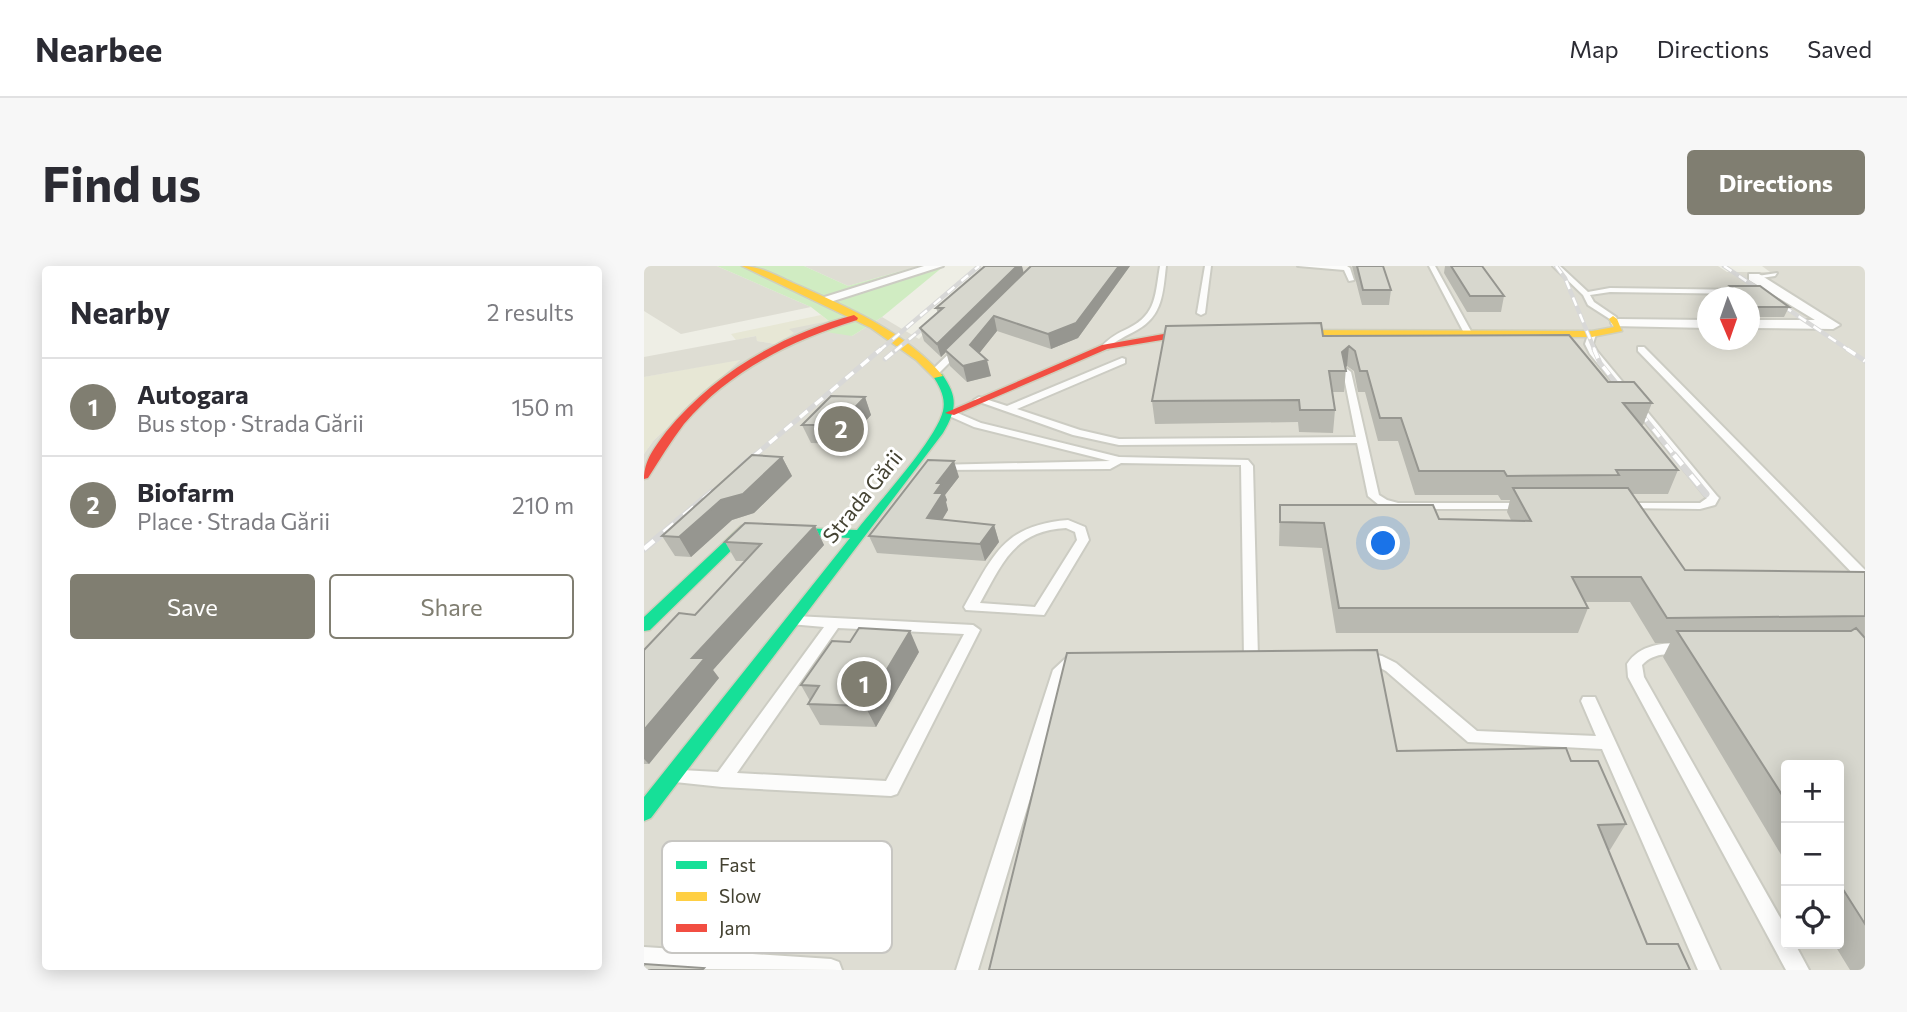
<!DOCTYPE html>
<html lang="en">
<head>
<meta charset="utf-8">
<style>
	body { margin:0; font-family:Commissioner,sans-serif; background:#f7f7f7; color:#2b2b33 }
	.controls { position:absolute; right:21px; bottom:21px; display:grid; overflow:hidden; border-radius:7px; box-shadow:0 4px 18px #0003 }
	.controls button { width:63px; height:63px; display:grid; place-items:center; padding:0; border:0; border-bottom:2px solid #e1e1e2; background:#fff; color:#2b2b33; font:35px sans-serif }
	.compass { position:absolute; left:1053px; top:21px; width:63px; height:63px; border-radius:50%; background:#fff; box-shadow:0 4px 18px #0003; rotate:178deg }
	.you { position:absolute; left:740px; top:278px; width:24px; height:24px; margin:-18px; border:5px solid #fff; border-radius:50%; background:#1a73e8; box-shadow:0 0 0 10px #1a73e833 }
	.badge { display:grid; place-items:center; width:46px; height:46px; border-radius:50%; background:#807e71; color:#fff; font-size:23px; font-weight:700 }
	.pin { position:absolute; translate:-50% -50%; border:4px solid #fff; box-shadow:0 2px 7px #0006 }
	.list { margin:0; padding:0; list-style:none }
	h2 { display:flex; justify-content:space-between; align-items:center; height:91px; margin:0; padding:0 28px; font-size:30px }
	h2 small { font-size:23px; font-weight:400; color:#7c7c81 }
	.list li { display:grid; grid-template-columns:46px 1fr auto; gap:21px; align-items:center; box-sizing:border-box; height:98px; padding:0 28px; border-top:2px solid #e1e1e2 }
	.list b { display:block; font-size:26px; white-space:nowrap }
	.list p { margin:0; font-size:23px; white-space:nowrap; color:#7c7c81 }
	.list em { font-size:23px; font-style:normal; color:#7c7c81 }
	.actions { display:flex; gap:14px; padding:21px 28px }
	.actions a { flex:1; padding:16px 0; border:2px solid #807e71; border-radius:7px; text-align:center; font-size:24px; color:#807e71 }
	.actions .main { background:#807e71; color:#fff }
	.icon { flex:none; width:38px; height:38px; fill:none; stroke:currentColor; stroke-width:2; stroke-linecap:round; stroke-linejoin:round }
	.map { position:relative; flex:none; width:1221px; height:704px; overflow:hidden; border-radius:7px }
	header { display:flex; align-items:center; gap:42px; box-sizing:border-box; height:98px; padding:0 35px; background:#fff; border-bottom:2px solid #e1e1e2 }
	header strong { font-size:33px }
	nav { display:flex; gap:38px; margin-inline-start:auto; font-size:24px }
	.intro { display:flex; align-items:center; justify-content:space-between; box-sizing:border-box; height:168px; padding:0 42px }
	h1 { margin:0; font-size:49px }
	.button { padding:18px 32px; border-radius:7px; background:#807e71; color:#fff; font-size:24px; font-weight:700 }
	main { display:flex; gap:42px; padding:0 42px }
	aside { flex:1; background:#fff; border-radius:7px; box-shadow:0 4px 18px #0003 }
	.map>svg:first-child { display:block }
	.residential { fill:#e7e7d5 }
	.industrial { fill:#deddd3; fill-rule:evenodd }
	.green { fill:#d0ecc2 }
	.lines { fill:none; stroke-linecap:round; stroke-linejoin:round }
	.lane-casing { stroke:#ccccc3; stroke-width:4 }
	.street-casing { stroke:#ccccc3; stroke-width:4 }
	.fast-casing { stroke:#cfcfbd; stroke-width:3 }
	.slow-casing { stroke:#cfcfbd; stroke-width:3 }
	.jam-casing { stroke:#cfcfbd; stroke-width:3 }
	.lane { fill:#fcfcfb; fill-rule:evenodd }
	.street { fill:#fcfcfb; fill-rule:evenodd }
	.fast { fill:#16e098; fill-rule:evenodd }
	.slow { fill:#ffcf43; fill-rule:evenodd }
	.jam { fill:#f24e42; fill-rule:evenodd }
	.rail-far2-casing { stroke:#d8d8d7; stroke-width:4.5 }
	.rail-far1-casing { stroke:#d8d8d7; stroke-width:5 }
	.rail-casing { stroke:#d8d8d7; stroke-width:7 }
	.rail-far2 { stroke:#fff; stroke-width:2.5; stroke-dasharray:9; stroke-linecap:butt }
	.rail-far1 { stroke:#fff; stroke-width:3.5; stroke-dasharray:10; stroke-linecap:butt }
	.rail { stroke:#fff; stroke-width:4.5; stroke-dasharray:13; stroke-linecap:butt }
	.wall { fill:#b9b9b1 }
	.shaded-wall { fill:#969690 }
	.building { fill:#d7d7ce; stroke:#969690; stroke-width:2 }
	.labels { text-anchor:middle; stroke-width:6; stroke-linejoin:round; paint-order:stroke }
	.street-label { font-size:21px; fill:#444232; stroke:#fff }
	.key { fill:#fff; stroke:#c7c6c2; stroke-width:2 }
	.key-label { font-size:19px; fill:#444232 }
</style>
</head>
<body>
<header>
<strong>Nearbee</strong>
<nav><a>Map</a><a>Directions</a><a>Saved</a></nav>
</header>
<div class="intro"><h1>Find us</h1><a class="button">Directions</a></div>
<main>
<aside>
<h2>Nearby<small>2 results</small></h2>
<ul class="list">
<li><span class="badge">1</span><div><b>Autogara</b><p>Bus stop · Strada Gării</p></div><em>150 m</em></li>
<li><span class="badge">2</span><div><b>Biofarm</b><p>Place · Strada Gării</p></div><em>210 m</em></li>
</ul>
<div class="actions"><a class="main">Save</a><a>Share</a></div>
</aside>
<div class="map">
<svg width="1221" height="704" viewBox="0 0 1221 704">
	<rect width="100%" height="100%" fill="#eeeee5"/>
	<path class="residential" d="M177 49 185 55 131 78 113 75 111 70 92 74 87 68Z
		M97 93 10 174 0 188V111Z"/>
	<path class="industrial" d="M0 0H73L167 41 37 68 0 45Z
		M160 0H275L204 20Z
		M344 0H1074L1083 6H1126L1118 0H1221V704H0V188L10 174 96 94 0 111V91L112 70 113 75 131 78 150 67 145 63 185 55 208 70 238 51 275 73ZM1064 32H1106V74H1064ZM1142 499H1195V678H1142Z"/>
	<path class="green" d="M73 0H160L204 20 275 0H300L238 51 208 70 182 66 185 55 167 41Z"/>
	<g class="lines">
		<g class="lane-casing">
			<path id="lane" d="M516 0H522C519 26 519 50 493 64 482 70 472 74 464 83H458L457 81C465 72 474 67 485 62 513 48 511 28 516 0Z
				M561 0H567L561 47 557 49 553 47Z
				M654 0H703L706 2 710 14 705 15 700 4Z
				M785 0H791L828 67 827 69 820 67Z
				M909 0H916L944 26 966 22 1102 24 1106 26 1102 28 966 26 946 29 950 36 972 51 973 53 969 55 944 39 939 29Z
				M1133 7 1131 10 1110 13 1107 11Z
				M945 66 952 68 949 78 953 85 1073 230 1075 232 1071 239 1056 243 975 242 973 240 979 237H1056L1063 232 946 88 941 78Z
				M313 80 320 82 294 108H288V104Z
				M994 81H1000L1221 304V316L1216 315 994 85Z
				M478 92 481 93V97L373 143 436 164 475 173 712 171 699 106 703 103 707 106 735 229 743 234 754 237H881L887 240 881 243H754L735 239 724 230 713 177 475 179 429 169 330 134 335 131 363 140Z
				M303 145H309L337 157 475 191 604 194 609 200 614 392 612 396H602L600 392 597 199 477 197 466 203 294 204 290 203V199L466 195 330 161 303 149Z
				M424 254 441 261 445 274 400 349 322 344 320 341C349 290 359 259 424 254ZM422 262 431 266 433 274 391 341 336 337C359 296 370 265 422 262Z
				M151 350 329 359 336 364 253 528 247 530 78 521 31 516 28 511 31 506 37 504 74 506 180 361 146 358 144 355 146 352ZM194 362 320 368 242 515 93 507Z
				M1041 377 1046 378 1048 382 1046 386C1028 390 1012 384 998 399L1000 411 1142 662V678H1151L1165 704H1142L984 411 983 398C996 378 1019 377 1041 377Z
				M718 386 738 390 752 397 833 465 952 470 937 435 939 431H951L1076 704H1054L958 483 824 476 742 405 729 398 713 395 711 391 713 387Z
				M428 390 441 391 443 395 441 399 431 400 424 407 334 704H312L409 404 423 391Z
				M0 681 187 693 195 696 198 704 0 703Z"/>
		</g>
		<g class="street-casing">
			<path id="street" d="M280 0H299L183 37 171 34Z
				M1105 8H1115L1196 59 1189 63 1106 62V54H1171L1105 14Z
				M974 53 1064 54V62L969 60 967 57Z"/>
		</g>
		<g class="fast-casing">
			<path id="fast" d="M290 108H298C314 131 313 143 299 167L7 552 0 555V531L206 272 105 267 6 364 0 365V351L97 260 213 264C233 238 292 174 299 145 302 132 296 121 289 110Z"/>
		</g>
		<g class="slow-casing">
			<path id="slow" d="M98 0C116 0 133 10 149 17 201 40 261 65 299 110L290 112 272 94 227 62Z
				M969 50 973 53 978 65 948 71 612 70 607 67 612 64 948 65 970 61 965 53Z"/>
		</g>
		<g class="jam-casing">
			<path id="jam" d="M210 49 214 52 213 54C148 74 85 105 40 158 27 175 16 193 4 212L0 213C0 194 11 181 22 166 70 107 137 69 210 49Z
				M542 64H612L617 67 612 70H542L463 83 310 149 301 147 458 79Z"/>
		</g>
		<use href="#lane" class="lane"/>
		<use href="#street" class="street"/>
		<use href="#fast" class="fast"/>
		<use href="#slow" class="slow"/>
		<use href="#jam" class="jam"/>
		<g class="rail-far2-casing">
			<path id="rail-far2" d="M912 0 921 12 951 85
				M1080 0 1206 85
				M235 85 335 0
				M251 85 290 53"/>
		</g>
		<g class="rail-far1-casing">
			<path id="rail-far1" d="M950 83 956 97 1031 190
				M1203 83 1221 95
				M241 93 253 83
				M110 190 237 83"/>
		</g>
		<g class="rail-casing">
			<path id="rail" d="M1030 189 1062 228
				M97 201 112 189
				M0 283 68 226"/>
		</g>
		<use href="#rail-far2" class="rail-far2"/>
		<use href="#rail-far1" class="rail-far1"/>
		<use href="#rail" class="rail"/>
	</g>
	<path class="wall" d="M387 0H486L434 72 407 83 353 65 335 87 347 110 323 116 306 100 302 86 297 91 280 75 276 62 294 47 292 42 380 7Z
		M708 0H739L747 24 745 39H718Z
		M801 0H838L860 30 857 46H823L800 7Z
		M1086 20 1145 41 1140 51H1108L1105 49V32H1083L1082 30Z
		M679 70 964 116 1008 137 999 159H997L1034 204 1024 228H988L1041 304 1221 306V704H1206L1190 678H1195V499H1142V597L1019 391 1026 377H1011L986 336H941L944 342 934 367H692L678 282 635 280 636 239 795 253 867 254 863 246 866 234H857L854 229H771L754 175H734L721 126H714L710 105 703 100 702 102 700 126H688L691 144 689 167 655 166 654 156 511 158 508 135Z
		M221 131 227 149 201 178 167 177 158 159Z
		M138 191 148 210 110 247 88 254 47 291 31 290 18 270Z
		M315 211 301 229 303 234 302 236 304 244 298 254 350 259 355 276 341 295 233 287 225 270Z
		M171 260 180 279 69 404 75 412 5 498H0V384L51 349 101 295H92L81 276Z
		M275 386 232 461 176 459 164 438 166 435 157 419Z
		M753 485 927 495 982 558 966 584 345 704Z"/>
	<path class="shaded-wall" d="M373 0H378L380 8 301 84 302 86 297 91 293 78Z
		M475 0H486L434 72 407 83 404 68Z
		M350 50 353 65 330 94 326 79Z
		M705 80 703 100 698 105V86Z
		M343 94 347 110 323 116 319 100Z
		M221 131 227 149 201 178 194 159Z
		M138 191 148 210 110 247 88 254 47 291 35 271 77 234Z
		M310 195 315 211 301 229 303 234 302 236 304 244 289 269 283 252 291 227 293 217Z
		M350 259 355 276 341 295 336 278Z
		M171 260 180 279 69 404 75 412 5 498 0 493V464L48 392Z
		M266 365 275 386 232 461 221 440Z"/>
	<path class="building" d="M341 0H373L293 78 276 62 299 42H292Z
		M387 0H475L432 57 404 68 350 50 326 79 343 94 319 100 301 84Z
		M713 0H739L747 24H719Z
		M807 0H838L860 30H826Z
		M1086 20H1116L1145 41H1113L1105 35V32H1101Z
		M677 57 679 70 925 69 964 116H990L1008 137H979L1034 204H972L975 209 863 210 860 205H775L757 152H736L723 105H716L711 85 705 80 698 86 702 105H685L691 144H656L655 134 508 135 522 60Z
		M187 130 221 131 194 159H158Z
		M108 189 138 191 99 228 77 234 35 271 18 270Z
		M284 194 310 195 293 217H298L291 227H299L283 252 350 259 336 278 225 270Z
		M869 222H984L1041 304 1221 306V350L1023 352 997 311H928L944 342H695L680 257 636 256V239H789L795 253 887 255Z
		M101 257 171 260 48 392H61L0 464V384L35 347 51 349 117 278 81 276Z
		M215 362 266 365 221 440 164 438 175 420 157 419 188 375 206 376Z
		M1212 362 1221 372V658L1195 617V499H1142V535L1033 365H1207Z
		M733 384 753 485 922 482 927 495H954L982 558 954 559 1003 678H1034L1046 704H345L423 387Z
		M0 698 60 702 58 704H0Z"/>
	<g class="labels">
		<g class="street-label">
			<text transform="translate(219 231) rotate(-51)" y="7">Strada Gării</text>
		</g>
	</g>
	<rect x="18" y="575" width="230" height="112" rx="10" class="key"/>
	<rect x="32" y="595" width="31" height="8" fill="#16e098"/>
	<rect x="32" y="626" width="31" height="9" fill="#ffcf43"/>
	<rect x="32" y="658" width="31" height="8" fill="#f24e42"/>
	<g class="key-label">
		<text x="75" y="606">Fast</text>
		<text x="75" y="637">Slow</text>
		<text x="75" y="669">Jam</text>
	</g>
</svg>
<div class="controls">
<button>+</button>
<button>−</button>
<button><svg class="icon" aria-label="locate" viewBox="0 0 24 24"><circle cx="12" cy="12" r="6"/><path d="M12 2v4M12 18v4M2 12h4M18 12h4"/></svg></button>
</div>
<svg class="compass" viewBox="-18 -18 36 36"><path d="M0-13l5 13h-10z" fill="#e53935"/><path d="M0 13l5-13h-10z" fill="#7c7c81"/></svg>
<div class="you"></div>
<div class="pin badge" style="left:220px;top:418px">1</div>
<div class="pin badge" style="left:197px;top:163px">2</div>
</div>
</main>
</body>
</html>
